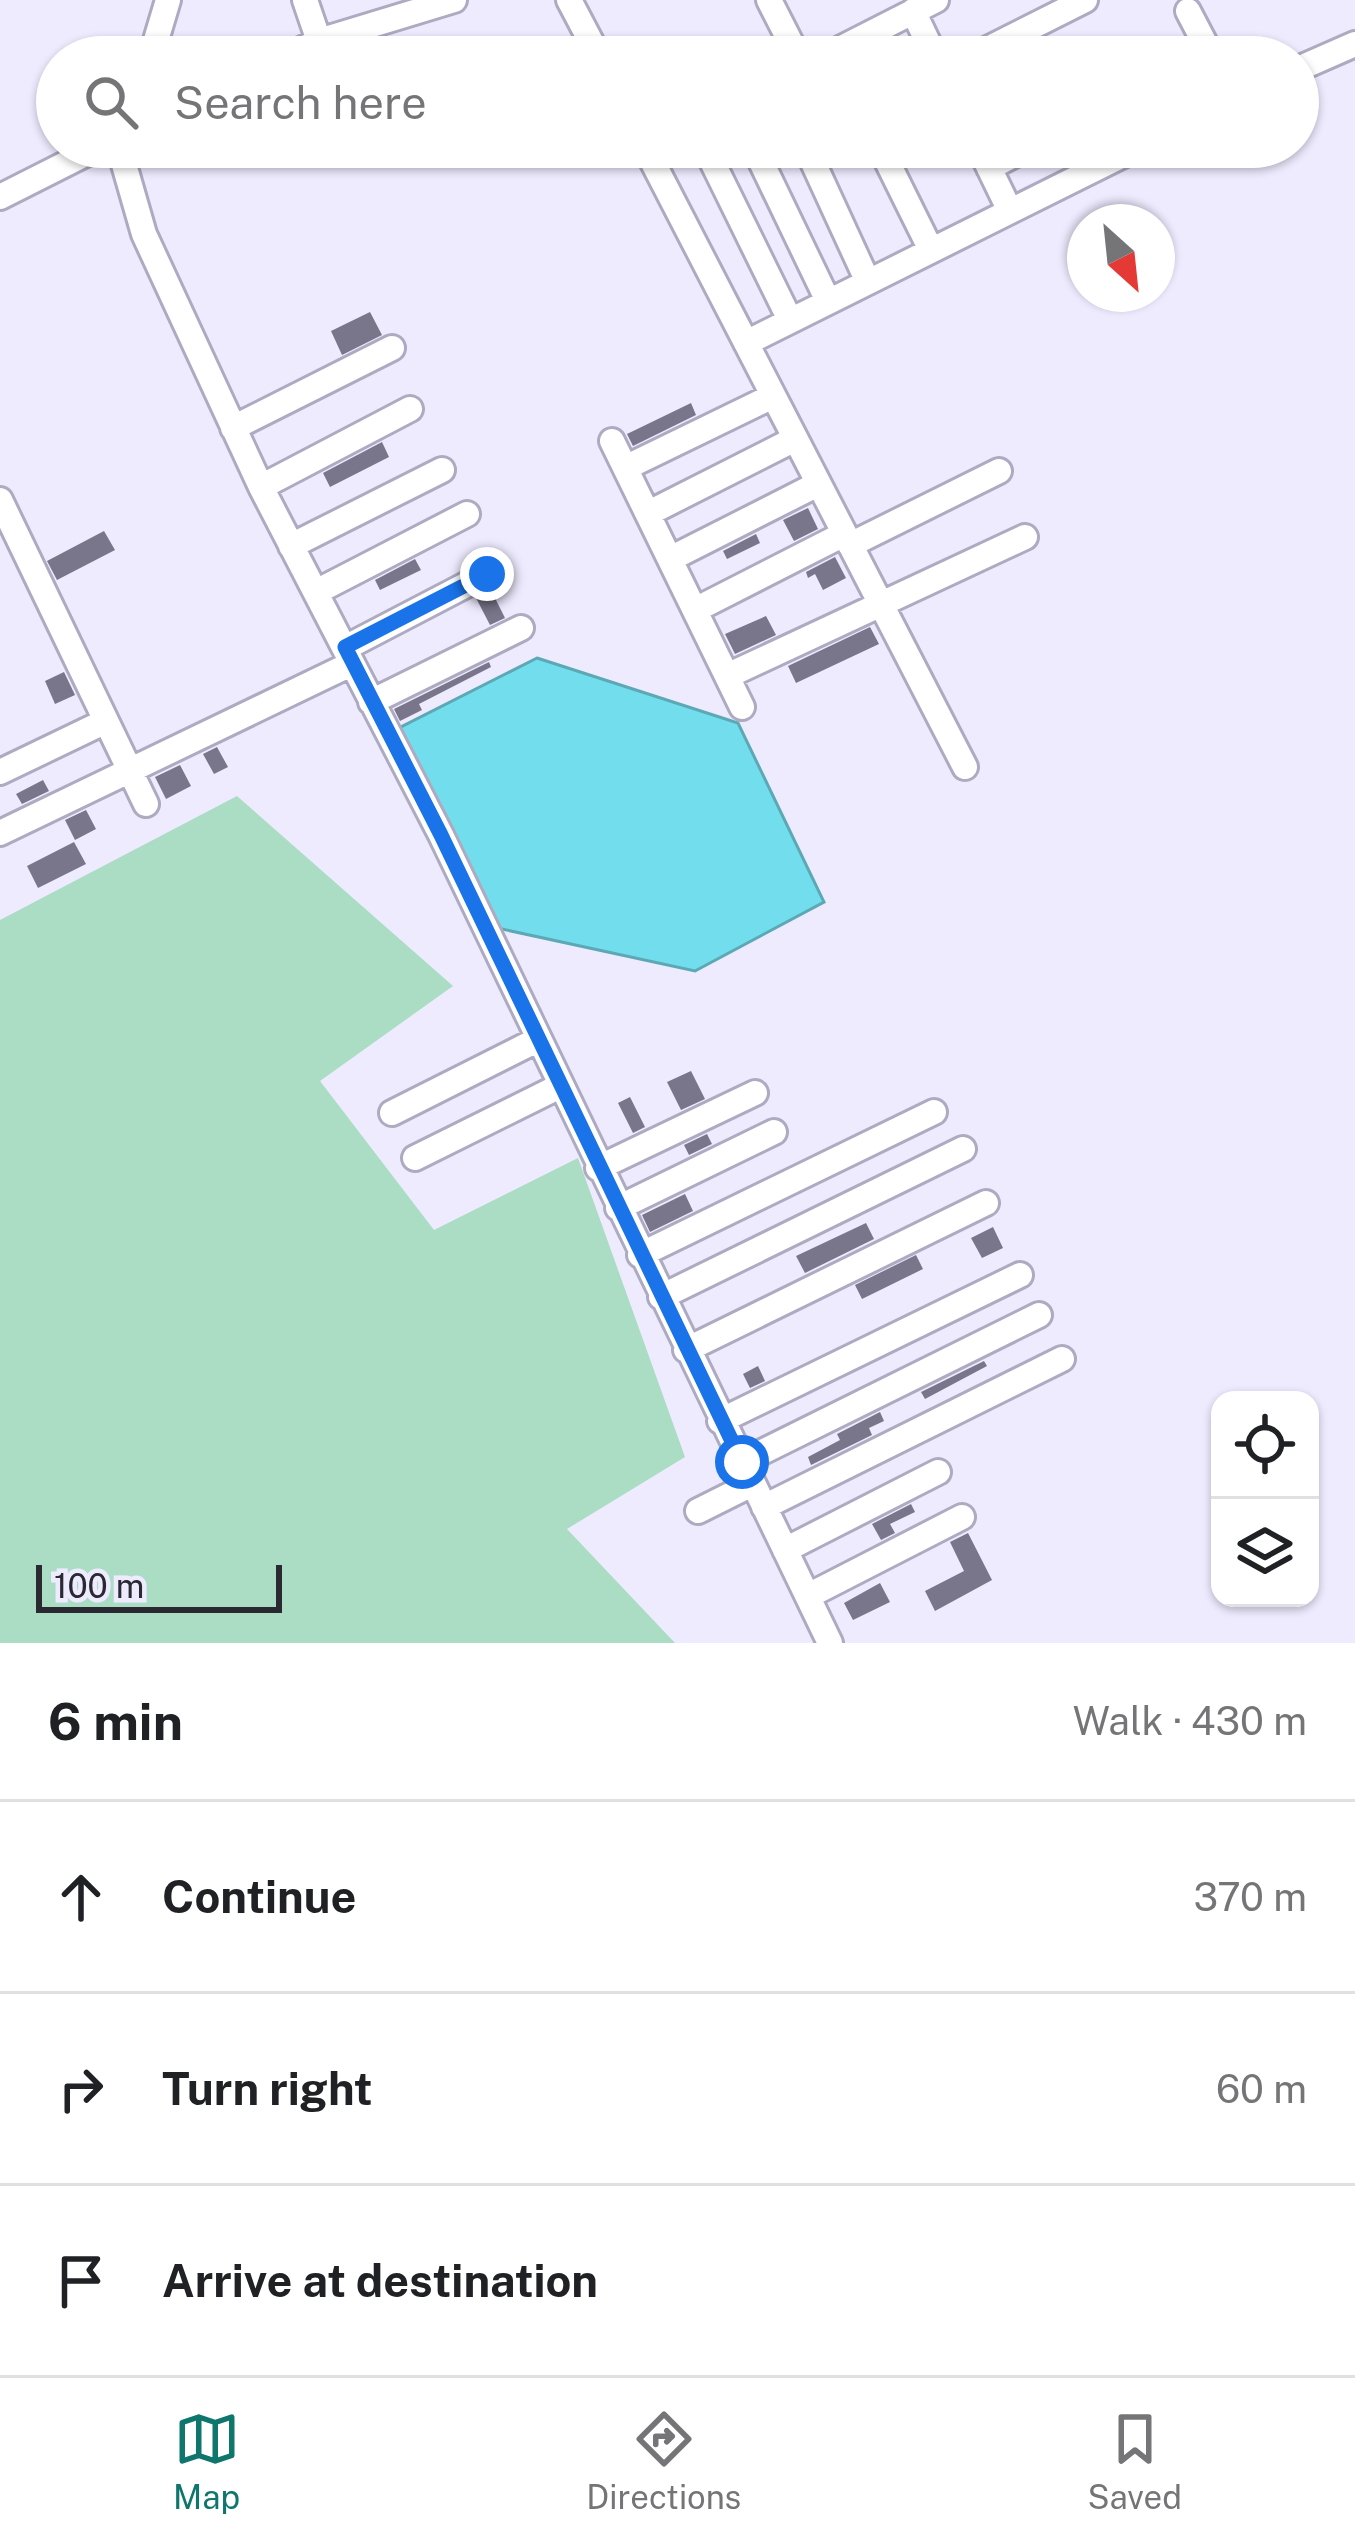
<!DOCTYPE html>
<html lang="en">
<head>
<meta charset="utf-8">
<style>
	body { margin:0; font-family:"Public Sans",sans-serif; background:#f2f2f2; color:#202124 }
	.controls { position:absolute; right:36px; bottom:36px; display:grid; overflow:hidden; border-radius:24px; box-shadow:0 3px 9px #0004 }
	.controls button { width:108px; height:108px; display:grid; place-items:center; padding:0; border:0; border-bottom:3px solid #e0e0e0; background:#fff; color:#202124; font:60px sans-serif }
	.compass { position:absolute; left:1067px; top:204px; width:108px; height:108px; border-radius:50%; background:#fff; box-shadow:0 3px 9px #0004; rotate:153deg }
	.scale { position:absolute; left:36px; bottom:30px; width:246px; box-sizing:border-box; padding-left:12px; border:6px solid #2a2932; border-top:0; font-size:33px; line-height:42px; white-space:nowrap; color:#2a2932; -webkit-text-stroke:9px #eeebff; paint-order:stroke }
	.stop { position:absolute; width:36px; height:36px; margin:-27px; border:9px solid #1a73e8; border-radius:50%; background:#fff }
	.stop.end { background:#1a73e8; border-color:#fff; box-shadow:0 3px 12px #0008 }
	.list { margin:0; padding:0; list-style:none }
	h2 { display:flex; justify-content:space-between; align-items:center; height:156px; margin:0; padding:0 48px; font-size:51px }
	h2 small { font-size:39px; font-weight:400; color:#757577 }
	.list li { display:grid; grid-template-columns:78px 1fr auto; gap:36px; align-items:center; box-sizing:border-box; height:192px; padding:0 48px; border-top:3px solid #e0e0e0 }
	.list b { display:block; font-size:45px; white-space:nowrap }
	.list em { font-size:39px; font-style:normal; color:#757577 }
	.icon { flex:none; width:66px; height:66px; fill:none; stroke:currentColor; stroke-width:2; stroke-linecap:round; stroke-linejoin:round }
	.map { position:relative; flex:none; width:1355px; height:1643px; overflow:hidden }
	.search { position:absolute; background:#fff; box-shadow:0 3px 9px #0004; left:36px; right:36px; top:36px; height:132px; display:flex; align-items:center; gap:30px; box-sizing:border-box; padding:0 42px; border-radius:66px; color:#757577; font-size:45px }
	.sheet { height:732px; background:#fff }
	nav { display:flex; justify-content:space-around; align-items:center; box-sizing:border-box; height:168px; border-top:3px solid #e0e0e0; background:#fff; font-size:33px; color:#757577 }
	nav a { display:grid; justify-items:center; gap:6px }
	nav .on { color:#0f766e }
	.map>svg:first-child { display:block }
	.green { fill:#aaddc3 }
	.water { fill:#72deed; stroke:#5ca8b5; stroke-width:3 }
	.building { fill:#79758a }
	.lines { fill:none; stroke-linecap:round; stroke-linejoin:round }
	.minor-casing { stroke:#adaac1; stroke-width:30 }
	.minor { stroke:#fff; stroke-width:24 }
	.route { stroke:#1a73e8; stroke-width:15 }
</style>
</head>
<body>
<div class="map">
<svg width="1355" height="1643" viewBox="0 0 1355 1643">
	<rect width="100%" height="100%" fill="#eeebff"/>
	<path class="green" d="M237 796 453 986 320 1081 434 1230 578 1158 685 1457 567 1529 675 1643H0V920Z"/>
	<path class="water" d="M537 658 738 723 824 902 695 971 497 928 397 729Z"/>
	<path class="building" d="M370 312 382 335 342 355 331 331Z
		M691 403 696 415 633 446 627 434Z
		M382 442 389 457 330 487 323 473Z
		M808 508 818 529 794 541 783 520Z
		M104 531 115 550 57 580 47 561Z
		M756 534 760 543 727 559 723 551Z
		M835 557 846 578 823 590 815 574 808 578 806 572Z
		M415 559 421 570 380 590 375 580Z
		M491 590 505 618 490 625 476 598Z
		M766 616 776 635 735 654 725 634Z
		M870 627 879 644 796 683 788 666Z
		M489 662 491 667 419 704 422 710 400 721 394 709Z
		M64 672 75 695 55 704 45 681Z
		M217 747 228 767 214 774 203 754Z
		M180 765 191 786 166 799 155 777Z
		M43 780 49 791 22 804 16 794Z
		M86 810 96 829 75 840 65 820Z
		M74 842 86 864 38 888 27 866Z
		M691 1071 705 1099 681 1110 667 1082Z
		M630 1097 645 1127 633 1133 618 1103Z
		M707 1134 712 1144 689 1155 684 1145Z
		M685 1194 693 1211 650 1232 642 1215Z
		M866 1223 874 1239 805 1273 796 1256Z
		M993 1227 1003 1248 982 1258 971 1238Z
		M916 1255 923 1269 862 1299 855 1285Z
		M984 1361 987 1366 925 1399 921 1392Z
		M758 1366 765 1381 750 1388 743 1374Z
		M880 1412 884 1421 869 1428 872 1435 811 1465 808 1457 840 1440 837 1434Z
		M911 1504 915 1512 890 1524 895 1533 881 1540 872 1524Z
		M968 1533 992 1580 935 1611 925 1591 964 1571 950 1542Z
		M880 1583 890 1602 853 1620 844 1603Z"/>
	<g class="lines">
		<g class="minor-casing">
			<path id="minor" d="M305 0 319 41
				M569 0 599 57
				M769 0 798 57
				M913 11 935 57
				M1188 11 1212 57
				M151 57 168 0
				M286 57 319 41 454 0
				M824 57 936 0
				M972 57 1085 0
				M1298 69 1355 44
				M119 147 144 234 261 487 441 835 830 1643
				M645 147 965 767
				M705 147 790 320
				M754 147 828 301
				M806 147 868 282
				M880 147 931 250
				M979 147 1010 211
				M989 168 1029 147
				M0 197 99 147
				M746 343 1139 147
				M233 428 392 348
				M612 441 742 707
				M627 467 773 396
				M261 487 410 409
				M0 500 146 804
				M649 513 795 439
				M850 545 999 471
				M291 546 442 470
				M670 559 818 484
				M316 592 467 514
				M695 610 844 534
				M345 648 487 574
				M727 676 1025 537
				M371 702 521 628
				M0 772 106 721
				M0 833 351 664
				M392 1113 537 1040
				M415 1158 560 1086
				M598 1168 755 1093
				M618 1208 774 1132
				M640 1255 934 1112
				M661 1297 963 1149
				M686 1350 986 1203
				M720 1421 1020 1275
				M742 1462 1039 1315
				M764 1507 1062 1359
				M698 1511 752 1484
				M785 1550 938 1472
				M808 1596 962 1517"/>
		</g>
		<use href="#minor" class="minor"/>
	</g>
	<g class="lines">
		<path class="route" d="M487 574 345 647 441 835 742 1462"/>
	</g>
</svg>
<div class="controls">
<button><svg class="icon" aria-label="locate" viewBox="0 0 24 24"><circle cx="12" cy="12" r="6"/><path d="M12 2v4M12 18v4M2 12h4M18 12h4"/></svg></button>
<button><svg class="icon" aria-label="layers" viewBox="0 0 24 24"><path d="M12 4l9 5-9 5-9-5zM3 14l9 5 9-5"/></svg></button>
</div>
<svg class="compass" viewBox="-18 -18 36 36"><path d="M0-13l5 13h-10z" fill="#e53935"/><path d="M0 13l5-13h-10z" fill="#757577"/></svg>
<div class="scale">100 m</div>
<div class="stop" style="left:742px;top:1462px"></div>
<div class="stop end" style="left:487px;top:574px"></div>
<div class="search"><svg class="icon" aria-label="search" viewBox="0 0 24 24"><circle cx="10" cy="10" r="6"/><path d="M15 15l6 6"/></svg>Search here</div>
</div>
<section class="sheet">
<h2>6 min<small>Walk · 430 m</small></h2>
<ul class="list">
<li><svg class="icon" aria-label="ahead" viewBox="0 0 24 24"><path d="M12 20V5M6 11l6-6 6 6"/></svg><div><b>Continue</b></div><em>370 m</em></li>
<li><svg class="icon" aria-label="right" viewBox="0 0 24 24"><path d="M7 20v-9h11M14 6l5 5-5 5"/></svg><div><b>Turn right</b></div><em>60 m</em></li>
<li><svg class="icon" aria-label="arrive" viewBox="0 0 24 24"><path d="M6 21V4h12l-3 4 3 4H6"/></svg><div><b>Arrive at destination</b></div></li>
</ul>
</section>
<nav>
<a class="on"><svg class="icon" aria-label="map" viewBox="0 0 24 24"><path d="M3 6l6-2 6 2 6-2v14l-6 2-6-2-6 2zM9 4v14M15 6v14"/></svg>Map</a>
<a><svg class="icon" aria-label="directions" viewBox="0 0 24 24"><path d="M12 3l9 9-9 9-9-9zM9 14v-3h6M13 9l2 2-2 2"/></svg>Directions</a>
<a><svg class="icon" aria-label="saved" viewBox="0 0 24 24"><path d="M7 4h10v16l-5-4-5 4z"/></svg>Saved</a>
</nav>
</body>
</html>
